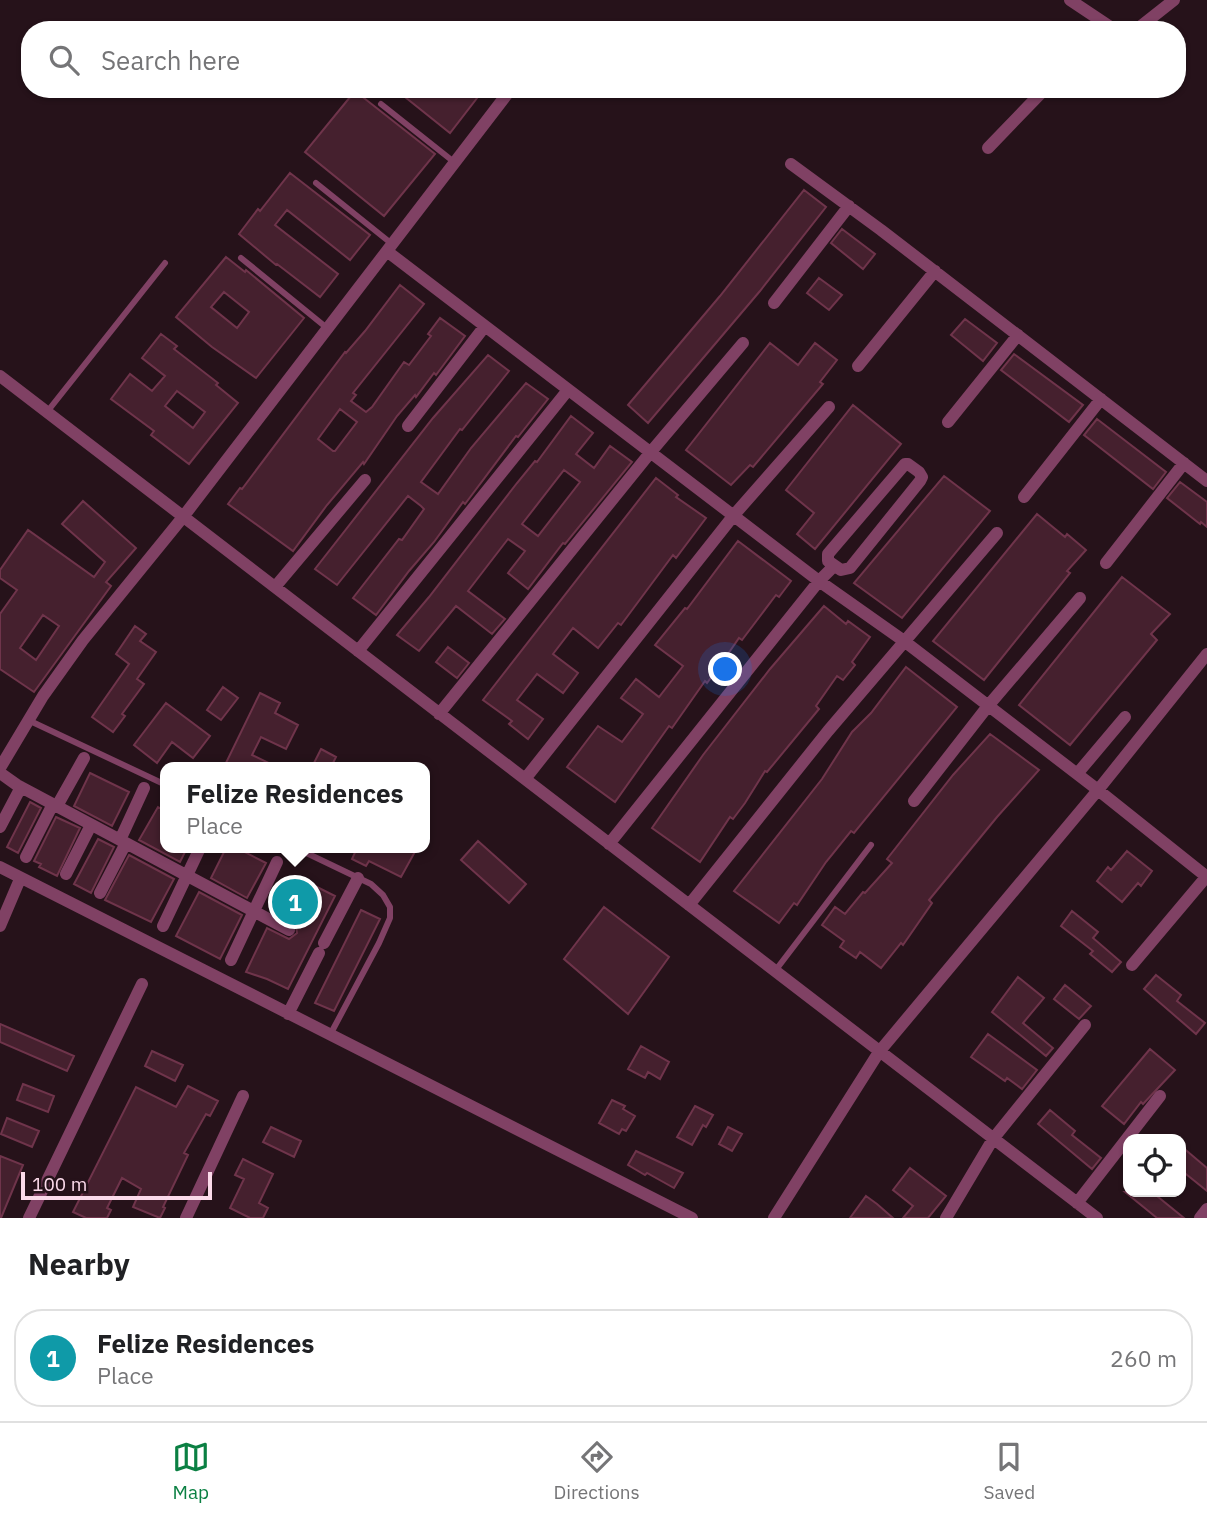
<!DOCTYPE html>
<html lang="en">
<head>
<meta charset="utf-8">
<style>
	body { margin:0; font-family:"IBM Plex Sans",sans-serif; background:#f2f2f2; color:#202124 }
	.controls { position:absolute; right:21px; bottom:21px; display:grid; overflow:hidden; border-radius:14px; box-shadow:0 2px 5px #0004 }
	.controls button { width:63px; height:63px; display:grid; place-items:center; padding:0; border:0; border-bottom:2px solid #e0e0e0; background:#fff; color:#202124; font:35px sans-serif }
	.scale { position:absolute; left:21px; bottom:18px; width:191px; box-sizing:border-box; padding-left:7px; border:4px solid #fbdaea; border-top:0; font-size:19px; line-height:24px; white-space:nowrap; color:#fbdaea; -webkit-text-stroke:5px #26121a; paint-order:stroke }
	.you { position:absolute; left:726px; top:670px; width:24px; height:24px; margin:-18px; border:5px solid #fff; border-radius:50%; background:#1a73e8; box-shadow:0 0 0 10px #1a73e833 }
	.badge { display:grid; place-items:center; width:46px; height:46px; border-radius:50%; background:#0b8043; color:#fff; font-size:23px; font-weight:700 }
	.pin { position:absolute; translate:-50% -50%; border:4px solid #fff; box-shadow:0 2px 7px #0006 }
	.popup { position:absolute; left:160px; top:762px; width:270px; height:91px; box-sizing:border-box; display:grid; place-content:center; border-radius:14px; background:#fff; filter:drop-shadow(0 2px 5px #0005); font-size:23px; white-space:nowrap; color:#757577 }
	.popup b { font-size:26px; color:#202124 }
	.popup::after { content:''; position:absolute; left:50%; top:100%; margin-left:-14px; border:14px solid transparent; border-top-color:#fff }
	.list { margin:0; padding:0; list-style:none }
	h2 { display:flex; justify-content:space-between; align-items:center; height:91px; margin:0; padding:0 28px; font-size:30px }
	h2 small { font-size:23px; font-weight:400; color:#757577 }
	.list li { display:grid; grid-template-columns:46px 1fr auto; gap:21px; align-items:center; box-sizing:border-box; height:98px; margin:0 14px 14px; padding:0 14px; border:2px solid #e0e0e0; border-radius:28px }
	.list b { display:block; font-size:26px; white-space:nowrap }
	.list p { margin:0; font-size:23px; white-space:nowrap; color:#757577 }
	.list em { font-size:23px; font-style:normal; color:#757577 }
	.icon { flex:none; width:38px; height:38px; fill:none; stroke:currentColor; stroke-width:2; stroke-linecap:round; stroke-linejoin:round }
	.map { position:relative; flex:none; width:1207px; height:1218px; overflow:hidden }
	.search { position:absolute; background:#fff; box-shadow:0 2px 5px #0004; left:21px; right:21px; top:21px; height:77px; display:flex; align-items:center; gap:18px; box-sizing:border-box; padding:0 24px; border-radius:28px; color:#757577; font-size:26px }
	.sheet { height:203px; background:#fff }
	nav { display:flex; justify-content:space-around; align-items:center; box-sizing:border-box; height:98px; border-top:2px solid #e0e0e0; background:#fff; font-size:19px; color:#757577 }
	nav a { display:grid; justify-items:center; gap:4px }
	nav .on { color:#0b8043 }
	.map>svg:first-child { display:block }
	.building { fill:#45202e; stroke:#6f344b; stroke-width:2; fill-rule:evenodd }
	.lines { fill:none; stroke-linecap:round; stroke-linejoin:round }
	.service { stroke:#804164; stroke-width:6 }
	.minor { stroke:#804164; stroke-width:12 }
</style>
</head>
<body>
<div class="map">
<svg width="1207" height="1218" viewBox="0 0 1207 1218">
	<rect width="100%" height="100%" fill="#26121a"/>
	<path class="building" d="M395 89H484L450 133Z
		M355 91 435 154 384 216 305 152Z
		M290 173 370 235 350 260 287 210 275 225 338 274 320 297 277 264 276 265 239 234 258 209 260 211Z
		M804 190 826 207 760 291 648 423 628 405 720 296Z
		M842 229 875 254 863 269 831 243Z
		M226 257 245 272 246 270 304 318 256 378 212 347 176 317ZM224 292 249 312 237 328 211 307Z
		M819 278 842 295 829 310 807 293Z
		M400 285 424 304 353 393 356 395 351 401 366 412 372 407 404 362 409 365 431 336 428 334 440 318 465 336 436 375 434 373 416 397 415 395 397 416 364 464 363 462 327 505 293 551 228 504 240 488 242 489 345 352 346 353 365 331ZM340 409 357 422 335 451H333L318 439Z
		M965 319 997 343 983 361 951 335Z
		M161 334 177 346 174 349 218 383 216 385 238 403 189 464 151 435 154 431 111 399 130 374 152 391 165 376 142 358ZM177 391 205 412 193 428 165 406Z
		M770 343 798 365 815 343 837 360 820 382 823 384 790 423 753 467 750 465 731 485 686 450Z
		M1014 354 1083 405 1069 422 1001 370Z
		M488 355 509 371 462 430 460 429 421 482 438 494 471 448 526 383 548 399 518 437 516 436 465 504 463 502 434 542 409 571 376 615 353 598 399 539 402 540 424 509 421 506 408 496 337 585 315 569 433 418Z
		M853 405 901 444 815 549 797 534 814 513 786 490Z
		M571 416 593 433 576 454 594 468 610 446 632 462 565 544 563 543 528 589 508 573 525 551 508 539 468 591 505 619 492 634 456 606 419 651 397 635 429 597 517 483 535 461 537 462ZM564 470 580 482 538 536 522 524Z
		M1097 419 1166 472 1153 489 1084 435Z
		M944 476 990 511 902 618 854 583Z
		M656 478 678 495 676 497 706 518 676 558 673 555 621 625 618 623 598 648 573 628 553 654 578 673 563 693 537 674 517 700 543 719 528 739 509 724 512 721 483 700Z
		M1180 482 1207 502V527L1201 522 1200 524 1167 498Z
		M83 501 136 548 106 582 111 586 34 692 0 669V614L17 590 0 578V570L28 530 94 577 105 562 62 524ZM43 615 59 626 36 660 20 648Z
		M1037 514 1065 537 1067 534 1086 550 1067 571 1070 573 984 680 933 641Z
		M738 541 791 581 779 597 776 595 742 640 739 638 719 667 707 683 705 681 672 728 669 726 615 802 567 767 598 726 622 742 643 714 621 698 636 679 659 697 683 666 655 645 685 608 687 609Z
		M1122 577 1170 614 1151 634 1157 640 1070 745 1019 705Z
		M824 606 846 624 848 621 870 637 852 662 855 665 843 680 837 676 816 706 819 709 767 772 765 771 745 803 733 819 730 817 700 862 652 828 703 755 770 669Z
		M135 626 146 634 140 641 156 652 137 679 144 684 122 714 125 716 113 732 92 717 129 664 116 654Z
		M448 647 469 663 457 678 436 662Z
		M906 667 957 707 854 833 851 831 826 862 797 905 794 903 779 923 734 891 822 779 852 732 871 713Z
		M223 687 238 698 221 720 207 710Z
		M260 693 280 703 275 713 298 725 286 749 261 737 252 755 277 767H224Z
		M166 703 210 736 193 758 172 742 157 763 134 745Z
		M990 734 1039 770 997 817 929 900 932 903 903 945 901 943 881 968 860 952 856 958 840 947 844 941 822 925 835 907 845 914 863 892 865 893 892 863 887 859 953 775Z
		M321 749 336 757 331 767H312Z
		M90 773 129 792 112 826 74 806Z
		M30 802 41 808 18 853 7 847Z
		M158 807 165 811V848H187L180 862 139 840Z
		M56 817 80 828 57 876 39 867 41 864 34 861Z
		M98 839 114 847 91 893 74 884Z
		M478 841 526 884 509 903 461 860Z
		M226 848H237L266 863 247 898 211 878Z
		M357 848H417L401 877 369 861 366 866 352 859Z
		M1127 851 1152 871 1141 886 1138 883 1122 902 1097 881 1108 867 1111 870Z
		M129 855 174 879 151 922 105 900Z
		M295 876 335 896 288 989 267 979 246 972 267 928 289 939 297 933 296 925 278 914Z
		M199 892 242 915 220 959 176 936Z
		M604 907 669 957 628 1014 564 959Z
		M361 910 380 919 334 1011 315 1003Z
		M1072 911 1098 932 1093 938 1121 962 1112 972 1090 954 1093 951 1061 926Z
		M1156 975 1181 995 1177 1001 1205 1023 1196 1034 1144 989Z
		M1018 977 1044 998 1023 1023 1053 1048 1046 1056 992 1012Z
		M1065 985 1091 1006 1079 1019 1054 999Z
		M0 1024 74 1056 67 1071 0 1042Z
		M988 1034 1037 1070 1022 1089 1007 1078 1005 1081 971 1057Z
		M641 1046 669 1062 660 1079 648 1072 645 1078 628 1069Z
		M1150 1049 1175 1070 1143 1104 1141 1102 1124 1124 1102 1106Z
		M152 1051 183 1065 175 1081 145 1066Z
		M23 1084 54 1096 48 1112 17 1100Z
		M188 1086 218 1101 210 1116 206 1114 184 1153 188 1155 163 1207 165 1208 160 1218 133 1207 141 1189 122 1178 107 1208 111 1210 107 1218H86L73 1212 136 1087 176 1107Z
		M612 1100 625 1106 623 1109 635 1116 626 1131 622 1129 619 1134 599 1123Z
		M695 1106 713 1115 706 1127 703 1125 692 1145 677 1137Z
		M1050 1110 1075 1131 1072 1135 1101 1158 1092 1169 1038 1124Z
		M7 1118 39 1131 32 1147 1 1134Z
		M271 1127 301 1141 294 1157 263 1142Z
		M728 1127 742 1134 732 1151 719 1144Z
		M1181 1146 1207 1168V1191L1181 1170Z
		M636 1151 683 1173 674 1188 647 1173 645 1175 628 1165Z
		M0 1156 23 1165 1 1218H0Z
		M243 1159 273 1174 259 1203 268 1208 263 1218H250L230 1208 244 1179 235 1175Z
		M910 1168 946 1196 928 1218H903L913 1206 893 1190Z
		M1125 1192H1152L1184 1218H1157Z
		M866 1196 877 1204 893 1218H850Z"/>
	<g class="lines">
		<path class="service" d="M381 104 454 162
			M316 183 392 244
			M241 258 327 328
			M47 412 165 263
			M28 720 166 785
			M296 848 371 884 383 895 390 907V918L379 943 330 1035
			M775 971 871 845"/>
		<path class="minor" d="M1070 0 1115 30
			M1136 30 1174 0
			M988 148 1041 93 1051 89
			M791 164 881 230 1207 481
			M388 252 819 581 904 641 1098 790 1207 877
			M774 303 849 206
			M858 366 935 271
			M0 376 1097 1218
			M948 422 1018 335
			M408 426 485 326
			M905 464H908L919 472 922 477 920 481 850 568 841 570 828 561V554Z
			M1024 497 1101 399
			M1106 563 1184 463
			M275 587 365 480
			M358 651 568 390
			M439 714 650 453 743 343
			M0 768 43 696 83 640 183 517 511 89
			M0 773 17 785 289 930
			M1077 774 1125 717
			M525 779 734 515 829 407
			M914 801 988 706 1080 598
			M57 806 84 758
			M0 827 21 787
			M120 840 144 788
			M609 844 819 581 834 566
			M26 857 53 804
			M0 867 692 1218
			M66 874 91 825
			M100 893 126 843
			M689 905 828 731 997 533
			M0 926 20 879
			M163 926 200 848
			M324 943 358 878
			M231 960 277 862
			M1132 965 1206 877
			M288 1014 319 953
			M1077 1203 1160 1096
			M29 1218 142 984
			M186 1218 243 1096
			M774 1218 879 1052 1098 790 1207 654
			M946 1218 993 1139 1085 1025
			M1200 1218 1207 1209"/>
	</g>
</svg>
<div class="controls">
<button><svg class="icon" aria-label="locate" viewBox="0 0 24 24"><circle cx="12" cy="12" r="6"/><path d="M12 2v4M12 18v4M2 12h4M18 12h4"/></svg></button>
</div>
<div class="scale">100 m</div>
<div class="you"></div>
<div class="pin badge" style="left:295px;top:902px;background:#0f9aa8">1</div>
<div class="popup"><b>Felize Residences</b>Place</div>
<div class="search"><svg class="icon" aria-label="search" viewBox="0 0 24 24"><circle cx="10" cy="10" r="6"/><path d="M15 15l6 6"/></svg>Search here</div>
</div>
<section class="sheet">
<h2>Nearby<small></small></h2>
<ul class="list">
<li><span class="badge" style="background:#0f9aa8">1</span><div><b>Felize Residences</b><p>Place</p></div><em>260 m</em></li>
</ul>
</section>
<nav>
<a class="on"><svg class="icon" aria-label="map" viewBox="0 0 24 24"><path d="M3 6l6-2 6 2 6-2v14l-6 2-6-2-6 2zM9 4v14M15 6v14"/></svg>Map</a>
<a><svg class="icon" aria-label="directions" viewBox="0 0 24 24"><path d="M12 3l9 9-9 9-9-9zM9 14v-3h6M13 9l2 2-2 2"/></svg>Directions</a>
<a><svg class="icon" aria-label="saved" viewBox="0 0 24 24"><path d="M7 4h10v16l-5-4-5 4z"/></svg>Saved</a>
</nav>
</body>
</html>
